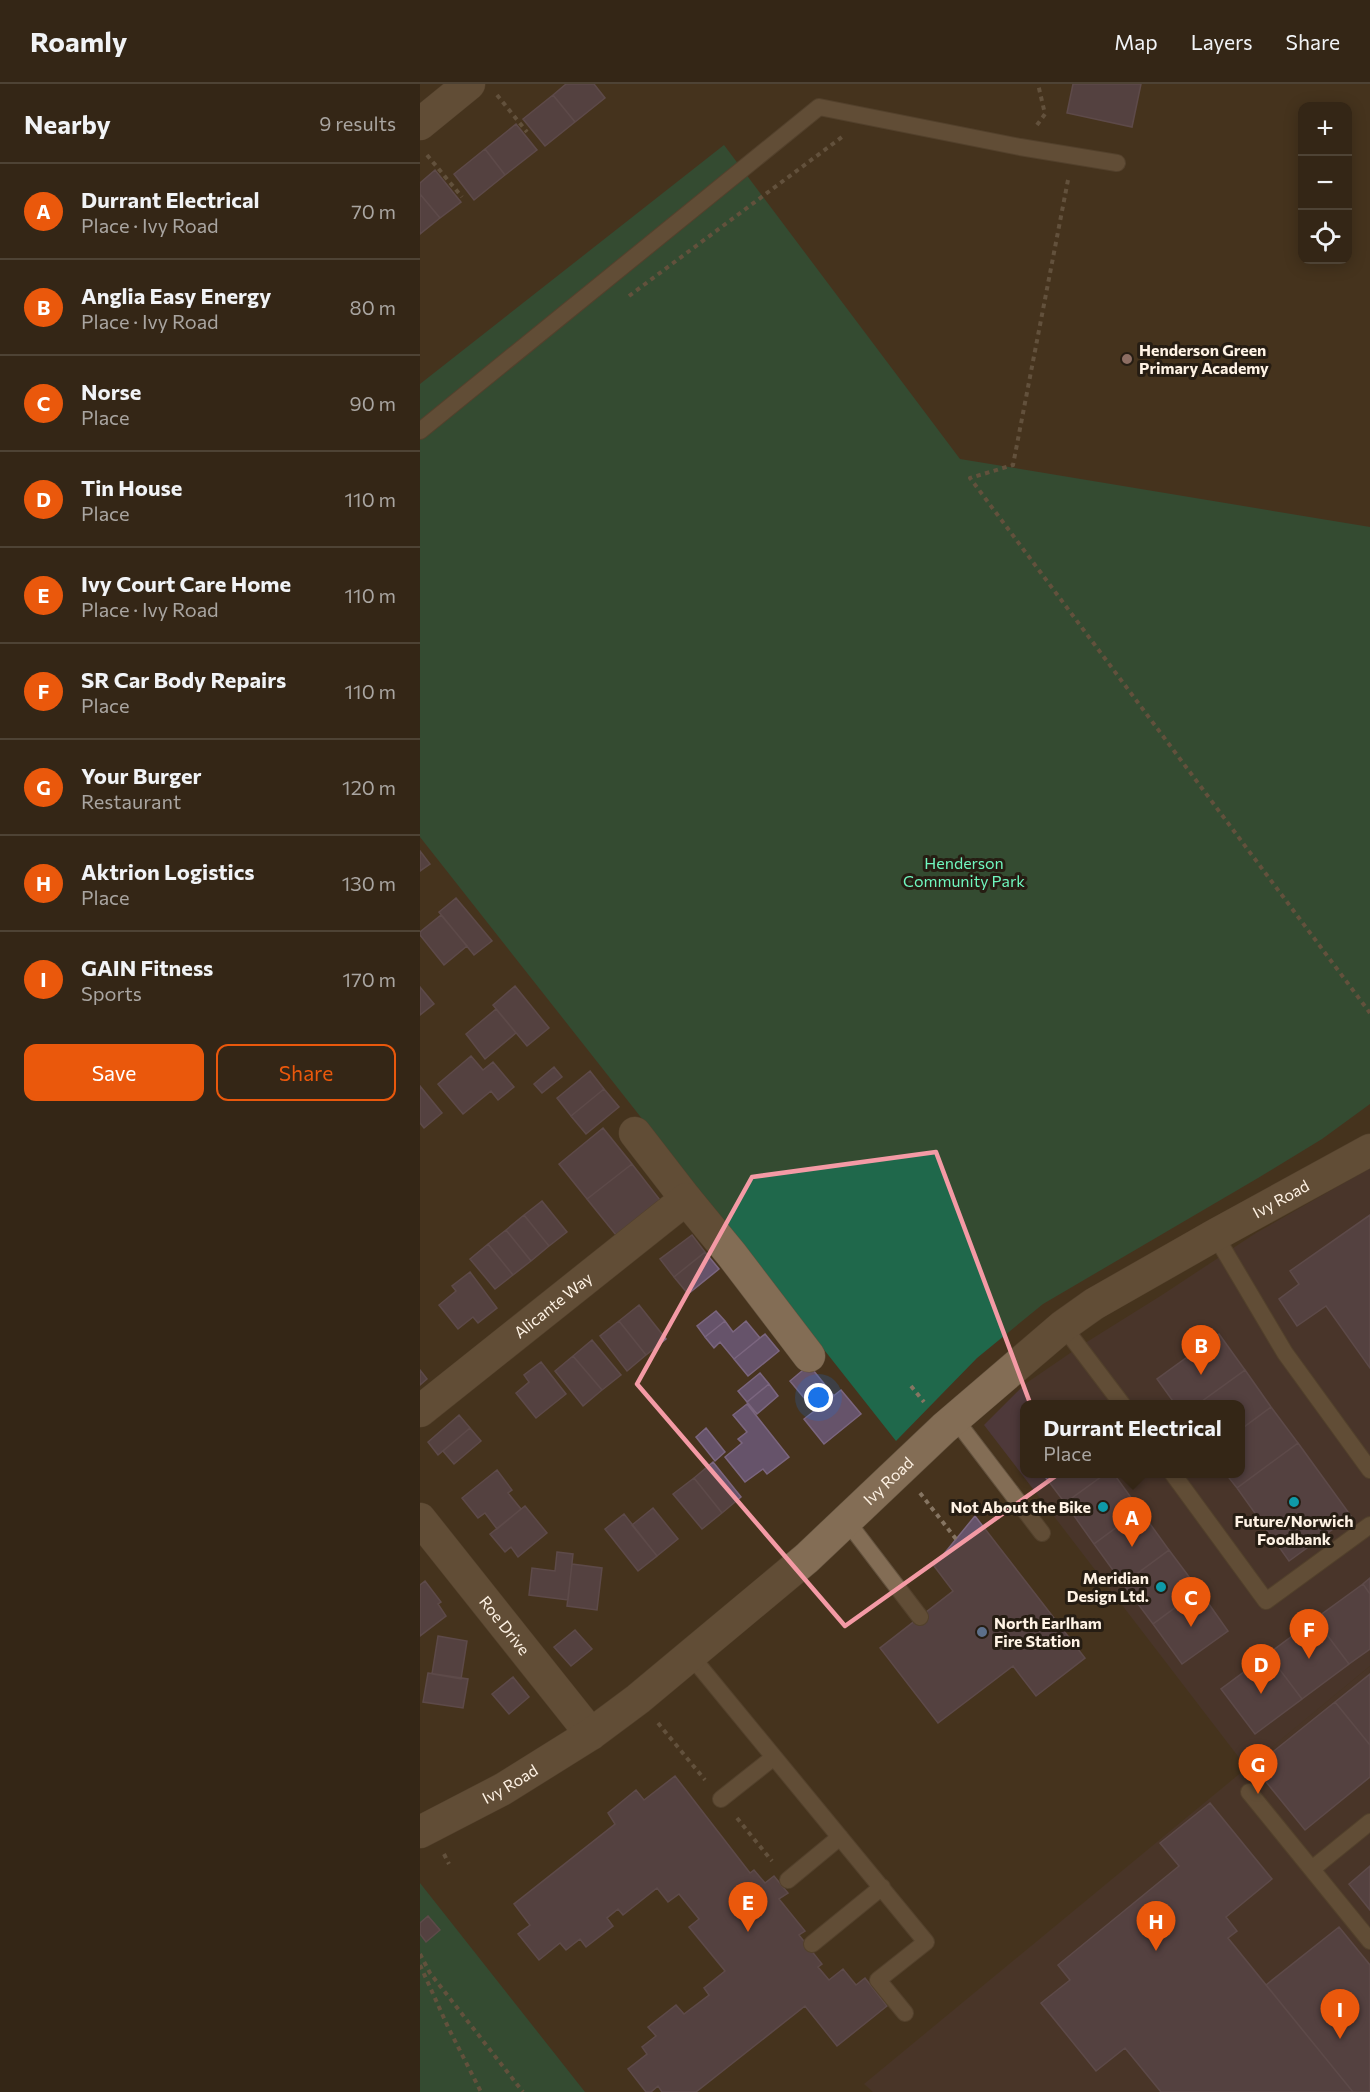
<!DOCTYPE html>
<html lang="en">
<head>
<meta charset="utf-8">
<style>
	body { margin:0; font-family:Commissioner,sans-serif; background:#3c2e1f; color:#f1f3f6 }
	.controls { position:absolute; right:18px; top:18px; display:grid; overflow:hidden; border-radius:12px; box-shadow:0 3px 15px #0003 }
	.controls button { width:54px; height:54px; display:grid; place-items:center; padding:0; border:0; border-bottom:2px solid #4e4335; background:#342616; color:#f1f3f6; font:30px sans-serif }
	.you { position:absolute; left:399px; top:1314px; width:21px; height:21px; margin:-15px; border:4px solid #fff; border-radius:50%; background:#1a73e8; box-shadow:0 0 0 9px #1a73e833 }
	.badge { display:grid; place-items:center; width:39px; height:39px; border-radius:50%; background:#ea580c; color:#fff; font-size:20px; font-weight:700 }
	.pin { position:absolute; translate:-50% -50px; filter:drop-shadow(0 2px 3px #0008) }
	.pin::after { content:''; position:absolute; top:32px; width:21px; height:18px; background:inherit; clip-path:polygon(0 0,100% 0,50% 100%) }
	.popup { position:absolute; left:600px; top:1316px; width:225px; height:78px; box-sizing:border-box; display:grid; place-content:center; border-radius:12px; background:#342616; filter:drop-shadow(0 2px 4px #0005); font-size:20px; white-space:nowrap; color:#a9a5a1 }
	.popup b { font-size:22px; color:#f1f3f6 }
	.popup::after { content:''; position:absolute; left:50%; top:100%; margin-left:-12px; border:12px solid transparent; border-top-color:#342616 }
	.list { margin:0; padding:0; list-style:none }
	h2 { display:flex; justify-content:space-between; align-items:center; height:78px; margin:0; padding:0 24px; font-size:26px }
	h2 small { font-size:20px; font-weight:400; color:#a9a5a1 }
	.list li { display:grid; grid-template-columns:39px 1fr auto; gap:18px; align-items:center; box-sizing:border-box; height:96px; padding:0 24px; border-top:2px solid #4e4335 }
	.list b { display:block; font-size:22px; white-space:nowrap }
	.list p { margin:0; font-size:20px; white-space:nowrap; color:#a9a5a1 }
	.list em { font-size:20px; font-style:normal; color:#a9a5a1 }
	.actions { display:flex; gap:12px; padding:18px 24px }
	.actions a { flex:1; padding:14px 0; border:2px solid #ea580c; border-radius:12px; text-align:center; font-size:21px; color:#ea580c }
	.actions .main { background:#ea580c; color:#fff }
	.icon { flex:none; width:33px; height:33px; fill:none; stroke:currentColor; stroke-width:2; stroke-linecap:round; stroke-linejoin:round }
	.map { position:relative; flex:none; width:950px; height:2008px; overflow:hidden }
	header { display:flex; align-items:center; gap:36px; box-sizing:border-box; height:84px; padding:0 30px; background:#342616; border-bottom:2px solid #4e4335 }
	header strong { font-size:28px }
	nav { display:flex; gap:33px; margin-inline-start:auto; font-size:21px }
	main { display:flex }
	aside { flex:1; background:#342616 }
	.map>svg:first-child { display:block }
	.commercial { fill:#4e393a; fill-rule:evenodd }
	.industrial { fill:#4e3935 }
	.green { fill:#1f684b }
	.building { fill:#66536a; stroke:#7b667f; stroke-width:1.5 }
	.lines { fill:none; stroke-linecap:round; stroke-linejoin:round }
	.lane-casing { stroke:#63523e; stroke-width:18 }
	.street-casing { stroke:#63523e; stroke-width:33 }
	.path { stroke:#867562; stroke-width:4; stroke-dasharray:4.5 4.5; stroke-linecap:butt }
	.lane { stroke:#836d55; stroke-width:16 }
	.street { stroke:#836d55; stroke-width:32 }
	.marked { fill:none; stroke:#f49aa5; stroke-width:4.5; stroke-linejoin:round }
	.education-dot { fill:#8d6e63; stroke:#261d13; stroke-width:2 }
	.culture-dot { fill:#0f9aa8; stroke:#261d13; stroke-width:2 }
	.service-dot { fill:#5c6f8a; stroke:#261d13; stroke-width:2 }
	.labels { text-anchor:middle; stroke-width:6; stroke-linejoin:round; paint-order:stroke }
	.poi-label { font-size:16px; font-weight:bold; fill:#fef2e4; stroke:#261d13; text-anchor:start }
	.park-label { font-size:16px; fill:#70f7bf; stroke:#261d13 }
	.street-label { font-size:16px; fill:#fef2e4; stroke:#261d13 }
</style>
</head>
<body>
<header>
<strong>Roamly</strong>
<nav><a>Map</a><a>Layers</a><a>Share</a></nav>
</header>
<main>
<aside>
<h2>Nearby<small>9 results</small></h2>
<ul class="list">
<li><span class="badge">A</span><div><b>Durrant Electrical</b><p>Place · Ivy Road</p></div><em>70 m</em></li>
<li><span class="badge">B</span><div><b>Anglia Easy Energy</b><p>Place · Ivy Road</p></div><em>80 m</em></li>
<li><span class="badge">C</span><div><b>Norse</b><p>Place</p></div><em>90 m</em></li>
<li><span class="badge">D</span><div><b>Tin House</b><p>Place</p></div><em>110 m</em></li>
<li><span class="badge">E</span><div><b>Ivy Court Care Home</b><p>Place · Ivy Road</p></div><em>110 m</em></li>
<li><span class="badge">F</span><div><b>SR Car Body Repairs</b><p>Place</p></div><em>110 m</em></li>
<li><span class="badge">G</span><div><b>Your Burger</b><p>Restaurant</p></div><em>120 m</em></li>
<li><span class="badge">H</span><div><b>Aktrion Logistics</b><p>Place</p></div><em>130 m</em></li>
<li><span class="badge">I</span><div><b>GAIN Fitness</b><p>Sports</p></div><em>170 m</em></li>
</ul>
<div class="actions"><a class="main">Save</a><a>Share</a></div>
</aside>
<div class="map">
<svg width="950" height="2008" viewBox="0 0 950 2008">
	<rect width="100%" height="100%" fill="#46331d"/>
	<path class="commercial" d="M950 1084V1582L827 1684 564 1341 605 1300 662 1261 742 1211 836 1149ZM604 1320H820V1390H604Z"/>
	<path class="industrial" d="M950 1582V2008H453L444 2000Z"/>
	<path class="green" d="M304 61 540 375 950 443V1020L902 1055 838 1094 623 1220 557 1274 476 1357 0 753V300Z
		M0 1799 165 2008H0Z"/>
	<path class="building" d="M146 0H174L185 14 155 38 133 11Z
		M653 0H721L712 43 647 29Z
		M133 11 155 38 125 62 103 35Z
		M96 40 117 66 85 91 65 65Z
		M65 65 85 91 54 116 34 90Z
		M15 86 41 118 20 134 0 110V99Z
		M0 110 20 134 0 150Z
		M0 767 10 780 0 787Z
		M36 814 72 857 54 871 19 828Z
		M21 831 47 862 24 881 0 851V848Z
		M95 902 129 944 107 962 73 921Z
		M0 903 14 920 0 931Z
		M76 925 96 949 65 975 46 950Z
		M51 972 63 986 73 978 94 1003 78 1016 71 1007 43 1030 18 1000Z
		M134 983 142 993 122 1009 114 1000Z
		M170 987 184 1005 151 1032 137 1014Z
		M0 1002 22 1029 4 1044 0 1039Z
		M184 1005 199 1023 166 1050 151 1032Z
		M183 1044 212 1080 167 1115 139 1080Z
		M212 1080 240 1116 196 1151 167 1115Z
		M122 1117 147 1148 129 1162 104 1131Z
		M104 1131 129 1162 111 1177 86 1146Z
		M950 1131V1284L906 1222 877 1242 859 1215 879 1200 870 1187Z
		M86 1146 111 1177 93 1191 68 1160Z
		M272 1151 285 1168 254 1193 240 1175Z
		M68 1160 93 1191 75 1205 50 1175Z
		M285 1168 299 1185 268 1210 254 1193Z
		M50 1188 77 1224 58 1239 53 1233 38 1245 19 1221 36 1207 32 1202Z
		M219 1221 246 1255 226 1271 199 1237Z
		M296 1227 305 1237 285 1253 277 1242Z
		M199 1237 226 1271 207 1287 180 1252Z
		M305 1237 313 1248 326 1237 340 1254 314 1275 300 1258 294 1264 285 1253Z
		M345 1250 359 1267 328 1292 314 1275Z
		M799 1250 825 1286 778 1320H755L737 1295Z
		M172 1256 201 1291 182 1306 153 1272Z
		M153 1272 182 1306 163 1322 135 1287Z
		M121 1278 146 1310 116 1334 96 1309 109 1298 104 1291Z
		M389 1281 414 1312 395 1327 370 1297Z
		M0 1286 7 1295 0 1301Z
		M825 1286 851 1323 820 1346V1320H778Z
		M340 1289 349 1300 327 1318 318 1307Z
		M349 1300 358 1312 337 1330 327 1318Z
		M421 1306 441 1330 404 1360 384 1335Z
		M327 1320 369 1373 347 1390 343 1385 325 1398 305 1373 322 1359 318 1355 327 1348 313 1331Z
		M851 1323 878 1359 817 1404 806 1390H820V1346Z
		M39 1331 50 1344 18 1371 8 1358Z
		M50 1344 61 1357 34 1380 23 1367Z
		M286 1344 305 1368 295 1377 276 1353Z
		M878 1359 931 1432 869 1477 817 1404Z
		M293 1378 321 1413 302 1429 274 1394Z
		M77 1386 92 1406 88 1409 101 1425 77 1445 65 1429 58 1434 42 1414Z
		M623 1390H685L645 1419Z
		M685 1390H694L720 1426 674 1460 645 1419Z
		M274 1394 302 1429 282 1445 253 1410Z
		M105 1422 127 1449 98 1473 91 1463 85 1468 70 1450Z
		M233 1424 258 1455 237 1472 212 1441Z
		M720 1426 749 1466 703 1500 674 1460Z
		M204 1430 237 1472 218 1487 185 1445Z
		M555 1432 665 1574 616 1612 593 1582 518 1639 460 1564 533 1507 514 1482Z
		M749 1466 779 1506 733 1540 703 1500Z
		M137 1468 153 1470 148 1516 109 1511 112 1484 135 1487Z
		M152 1480 182 1484 177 1526 147 1522Z
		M950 1494V1510L943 1500Z
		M5 1497 21 1518 18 1520 26 1532 0 1552V1501Z
		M943 1500 950 1510V1565L929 1580 895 1535Z
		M779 1506 808 1547 762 1580 733 1540Z
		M895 1535 929 1580 882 1615 848 1570Z
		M155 1546 172 1565 151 1582 134 1563Z
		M18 1552 47 1557 41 1595 12 1590Z
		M848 1570 882 1615 835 1650 801 1605Z
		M8 1589 48 1595 43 1624 3 1618Z
		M950 1590V1661L915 1618Z
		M93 1593 109 1613 89 1630 72 1610Z
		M915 1618 950 1661V1693L885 1746 834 1683Z
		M255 1692 330 1789 334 1786 345 1799 354 1792 368 1809 359 1815 385 1847 379 1851 402 1880 398 1883 409 1896 423 1885 436 1901 445 1894 467 1922 417 1962 385 1922 276 2008H242L238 2002 231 2008H226L208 1985 227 1970 222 1963 236 1952 228 1943 256 1921 264 1930 289 1911 284 1904 305 1887 269 1843 279 1835 259 1810 248 1818 237 1804 203 1831 198 1825 187 1834 193 1842 166 1863 160 1855 146 1866 140 1859 119 1876 98 1850 110 1841 94 1820 195 1740 188 1729 216 1706 224 1716Z
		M790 1719 852 1795 806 1833 817 1847 808 1854 933 2008H741L705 1964 676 1987 621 1919 650 1896 638 1881 759 1782 740 1759Z
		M950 1782V1826L929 1800Z
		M8 1832 20 1846 6 1858 0 1850V1839Z
		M919 1843 950 1881V2008H933L846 1901Z"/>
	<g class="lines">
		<g class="lane-casing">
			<path id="lane" d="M0 347 399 23 600 63 697 79
				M795 1151 865 1269 950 1386
				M643 1242 702 1320
				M535 1335 622 1449
				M753 1390 846 1517 950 1441
				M426 1436 500 1533
				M271 1572 506 1858 458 1896 485 1929
				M829 1708 950 1857
				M301 1715 354 1673
				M892 1785 950 1738
				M368 1796 420 1753
				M392 1860 462 1803"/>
		</g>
		<g class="street-casing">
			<g id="street">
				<path d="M0 40 49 0"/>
				<path d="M215 1049 266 1115"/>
				<path id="s1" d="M0 1327 266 1115 312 1171 389 1272"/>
				<path id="s2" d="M0 1435 171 1650"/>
				<path id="s3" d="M0 1748 83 1705 171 1650 218 1615 387 1474 524 1344 643 1242 674 1220 795 1151 950 1066"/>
			</g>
		</g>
		<path class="path" d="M77 11 107 48
			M617 41 625 30 618 0
			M7 71 42 113
			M648 96 593 381 550 394 950 929
			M209 212 422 53
			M491 1302 504 1318
			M500 1409 536 1455
			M238 1639 285 1696
			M317 1734 352 1777
			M24 1770 29 1780
			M0 1870 10 1889 103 2008
			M0 1881 28 1943 61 2008"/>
		<use href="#lane" class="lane"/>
		<use href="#street" class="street"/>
	</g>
	<path d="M0 0H950V2008H0ZM516 1068 637 1391 425 1542 217 1300 332 1093Z" fill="#46331d" fill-opacity=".55" fill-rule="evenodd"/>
	<path class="marked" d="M516 1068 637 1391 425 1542 217 1300 332 1093Z"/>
	<circle class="education-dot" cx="707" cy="275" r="6"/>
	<g class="culture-dot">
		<circle cx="874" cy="1418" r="6"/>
		<circle cx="683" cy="1423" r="6"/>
		<circle cx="741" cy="1503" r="6"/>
	</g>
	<circle class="service-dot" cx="562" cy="1548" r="6"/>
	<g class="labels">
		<g class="poi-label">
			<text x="719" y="272">Henderson Green<tspan x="719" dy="18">Primary Academy</tspan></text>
			<text x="671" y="1429" text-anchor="end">Not About the Bike</text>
			<text x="874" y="1443" text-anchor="middle">Future/Norwich<tspan x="874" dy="18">Foodbank</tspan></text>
			<text x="729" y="1500" text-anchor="end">Meridian<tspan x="729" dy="18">Design Ltd.</tspan></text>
			<text x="574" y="1545">North Earlham<tspan x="574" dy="18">Fire Station</tspan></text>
		</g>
		<g class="park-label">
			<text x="544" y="785">Henderson<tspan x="544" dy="18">Community Park</tspan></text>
		</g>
		<g class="street-label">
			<text dy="6" stroke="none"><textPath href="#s3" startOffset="1074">Ivy Road</textPath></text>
			<text dy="6" stroke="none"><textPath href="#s1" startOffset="170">Alicante Way</textPath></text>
			<text dy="6" stroke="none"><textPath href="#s3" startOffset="588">Ivy Road</textPath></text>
			<text dy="6" stroke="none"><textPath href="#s2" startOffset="136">Roe Drive</textPath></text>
			<text dy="6" stroke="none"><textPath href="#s3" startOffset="102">Ivy Road</textPath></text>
		</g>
	</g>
</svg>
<div class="controls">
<button>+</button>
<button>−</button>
<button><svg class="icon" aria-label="locate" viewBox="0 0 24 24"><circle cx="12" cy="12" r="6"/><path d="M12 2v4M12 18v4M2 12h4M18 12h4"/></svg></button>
</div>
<div class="you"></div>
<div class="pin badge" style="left:712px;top:1463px">A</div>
<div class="popup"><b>Durrant Electrical</b>Place</div>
<div class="pin badge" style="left:781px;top:1291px">B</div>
<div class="pin badge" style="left:771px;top:1543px">C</div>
<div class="pin badge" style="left:841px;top:1610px">D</div>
<div class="pin badge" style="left:328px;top:1848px">E</div>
<div class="pin badge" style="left:889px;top:1575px">F</div>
<div class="pin badge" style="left:838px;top:1710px">G</div>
<div class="pin badge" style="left:736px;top:1867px">H</div>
<div class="pin badge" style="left:920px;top:1955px">I</div>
</div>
</main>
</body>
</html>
